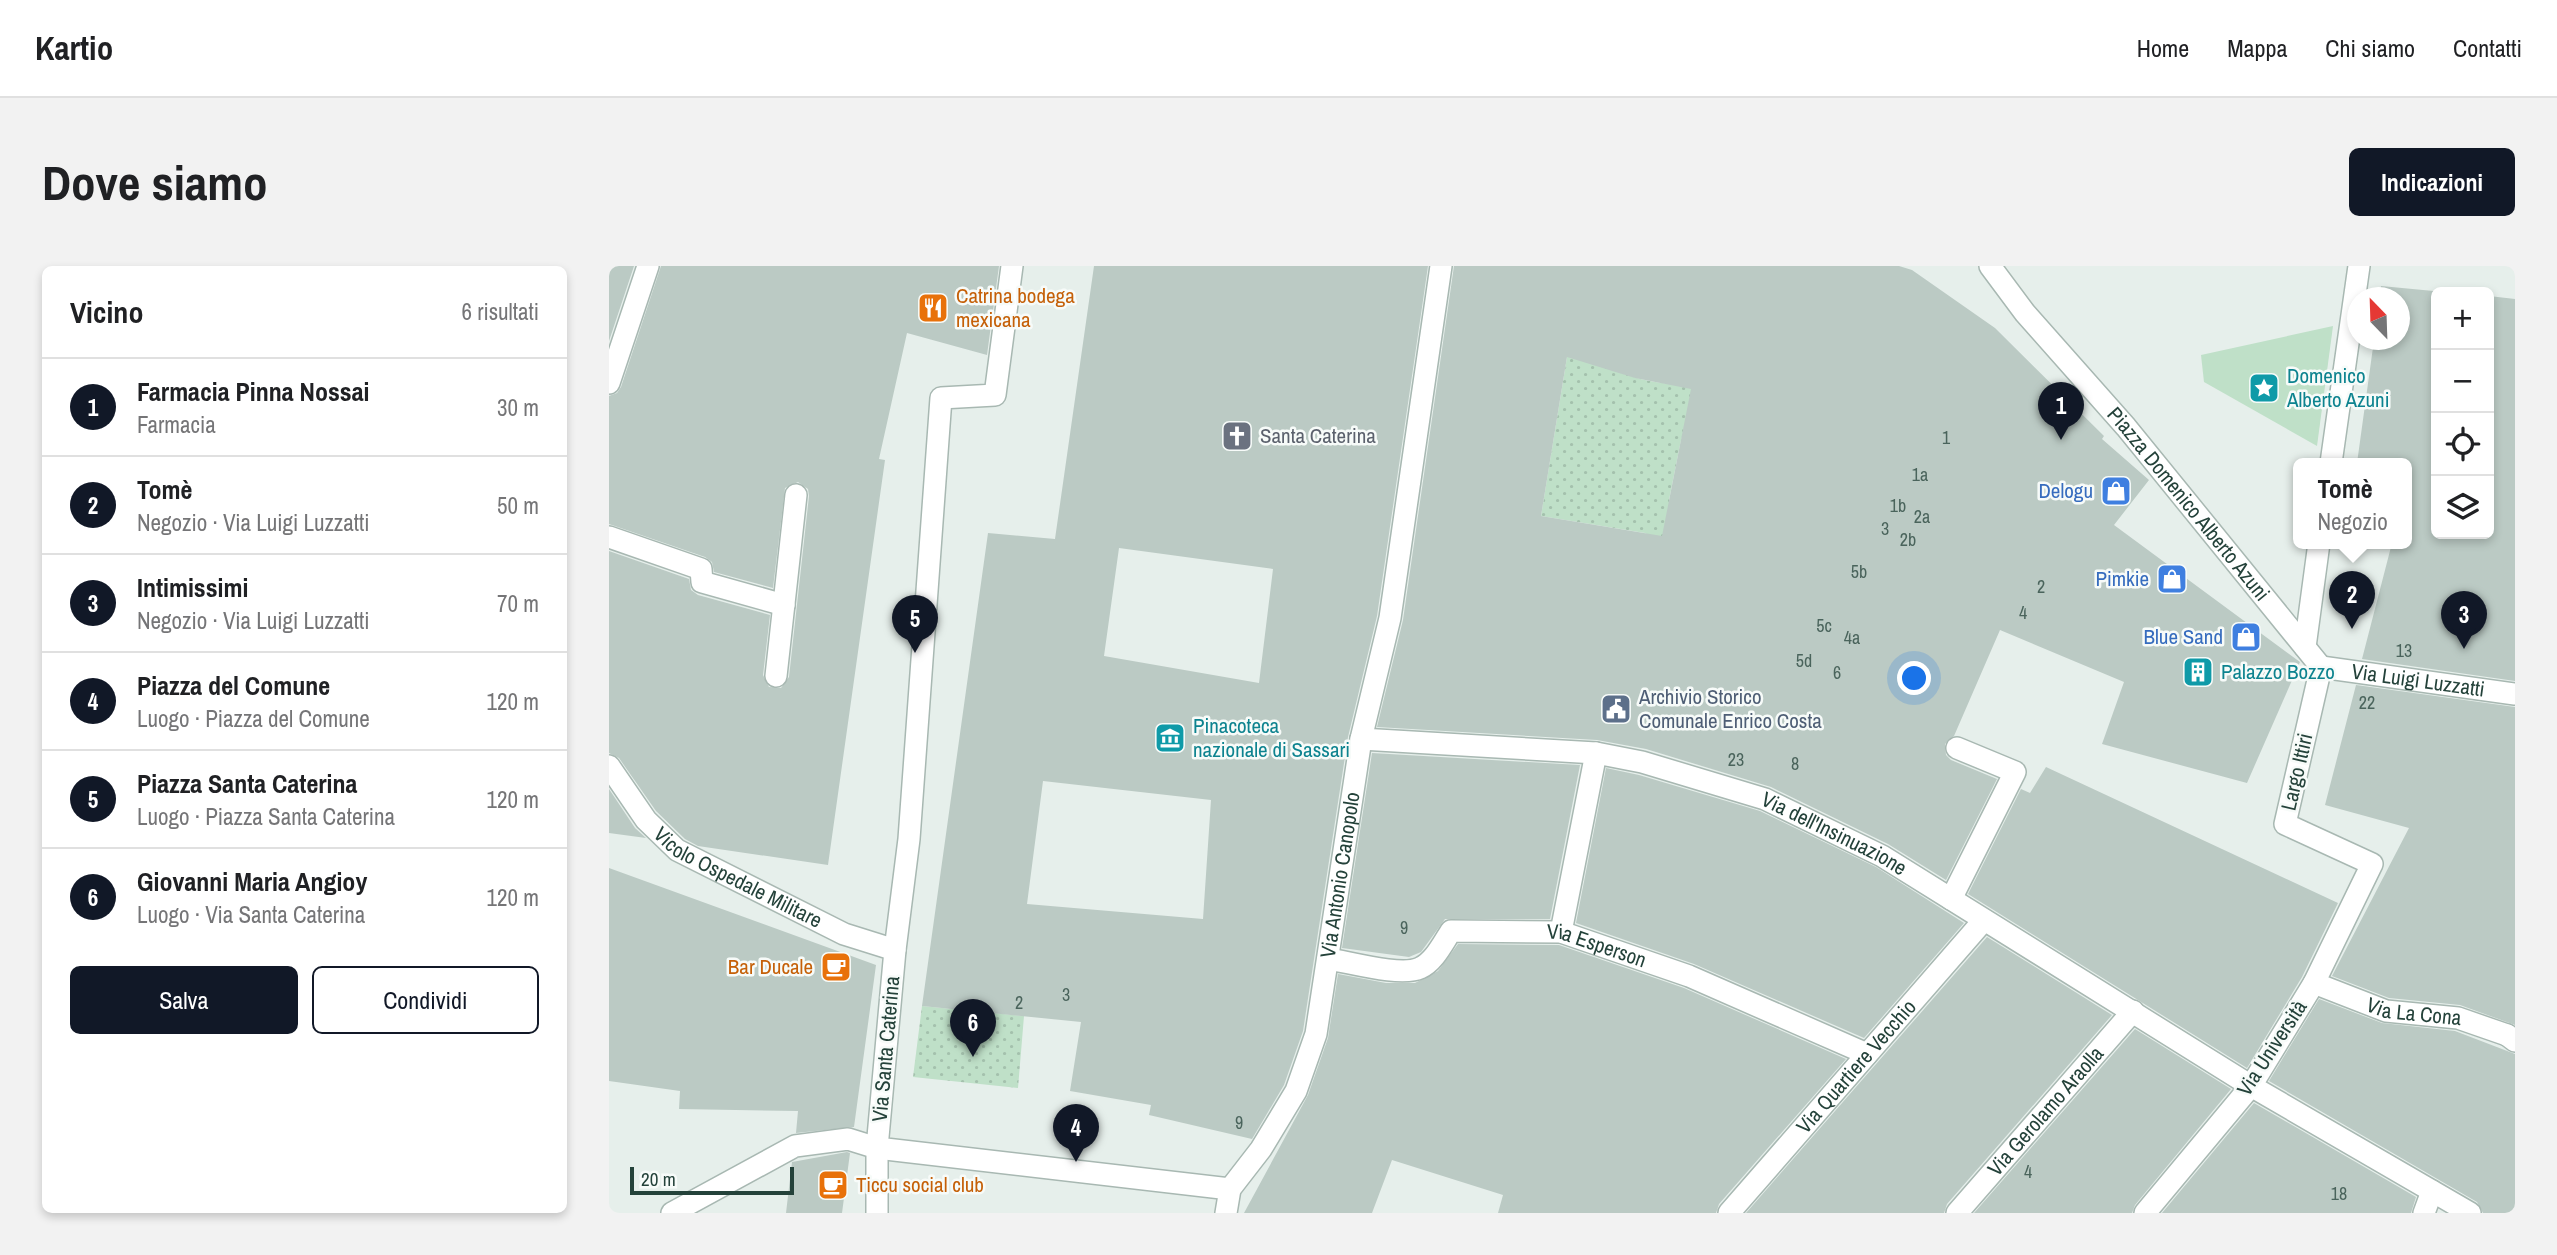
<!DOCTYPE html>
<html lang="it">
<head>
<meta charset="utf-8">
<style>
	body { margin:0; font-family:"Archivo Narrow",sans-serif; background:#f2f2f2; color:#202124 }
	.controls { position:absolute; right:21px; top:21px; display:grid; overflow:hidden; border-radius:10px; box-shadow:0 4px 10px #0003 }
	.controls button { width:63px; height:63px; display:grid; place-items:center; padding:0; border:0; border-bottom:2px solid #e0e0e0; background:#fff; color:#202124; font:35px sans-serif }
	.compass { position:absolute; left:1738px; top:21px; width:63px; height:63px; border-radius:50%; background:#fff; box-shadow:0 4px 10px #0003; rotate:337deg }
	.scale { position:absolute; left:21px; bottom:18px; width:164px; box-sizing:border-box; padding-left:7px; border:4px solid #24423a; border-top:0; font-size:19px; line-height:24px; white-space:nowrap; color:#24423a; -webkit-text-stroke:5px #f7fbf9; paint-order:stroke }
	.you { position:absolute; left:1306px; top:413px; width:24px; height:24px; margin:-18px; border:5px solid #fff; border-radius:50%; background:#1a73e8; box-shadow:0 0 0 10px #1a73e833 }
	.badge { display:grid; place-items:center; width:46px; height:46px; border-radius:50%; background:#111827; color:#fff; font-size:23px; font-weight:700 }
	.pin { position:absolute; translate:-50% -58px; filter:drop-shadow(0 2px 4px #0008) }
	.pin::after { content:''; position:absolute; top:37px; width:24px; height:21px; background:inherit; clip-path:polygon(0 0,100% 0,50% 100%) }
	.popup { position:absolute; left:1684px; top:192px; width:119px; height:91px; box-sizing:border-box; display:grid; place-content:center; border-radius:10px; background:#fff; filter:drop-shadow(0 2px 5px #0005); font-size:23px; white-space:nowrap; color:#757577 }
	.popup b { font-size:26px; color:#202124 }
	.popup::after { content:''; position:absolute; left:50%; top:100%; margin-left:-14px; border:14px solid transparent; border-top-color:#fff }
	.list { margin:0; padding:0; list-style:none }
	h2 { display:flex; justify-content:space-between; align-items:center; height:91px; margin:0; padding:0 28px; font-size:30px }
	h2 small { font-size:23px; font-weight:400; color:#757577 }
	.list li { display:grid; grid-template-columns:46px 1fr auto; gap:21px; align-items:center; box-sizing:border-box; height:98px; padding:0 28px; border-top:2px solid #e0e0e0 }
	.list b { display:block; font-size:26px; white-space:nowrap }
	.list p { margin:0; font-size:23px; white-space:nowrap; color:#757577 }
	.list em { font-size:23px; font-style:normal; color:#757577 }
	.actions { display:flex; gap:14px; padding:21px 28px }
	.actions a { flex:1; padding:16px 0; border:2px solid #111827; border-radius:10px; text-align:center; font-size:24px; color:#111827 }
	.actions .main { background:#111827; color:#fff }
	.icon { flex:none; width:38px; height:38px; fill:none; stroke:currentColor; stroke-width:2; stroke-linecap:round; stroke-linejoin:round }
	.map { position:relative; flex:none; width:1906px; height:947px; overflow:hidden; border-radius:10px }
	header { display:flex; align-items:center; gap:42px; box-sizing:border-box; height:98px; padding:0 35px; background:#fff; border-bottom:2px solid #e0e0e0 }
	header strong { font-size:33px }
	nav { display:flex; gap:38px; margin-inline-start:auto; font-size:24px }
	.intro { display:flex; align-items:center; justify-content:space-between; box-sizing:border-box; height:168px; padding:0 42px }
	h1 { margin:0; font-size:49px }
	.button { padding:18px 32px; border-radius:10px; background:#111827; color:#fff; font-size:24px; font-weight:700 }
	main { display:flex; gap:42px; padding:0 42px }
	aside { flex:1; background:#fff; border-radius:10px; box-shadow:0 4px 10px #0003 }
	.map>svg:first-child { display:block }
	.green { fill:#bfe0c8 }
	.garden { fill:url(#garden-dots) }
	.building { fill:#bbcac4; fill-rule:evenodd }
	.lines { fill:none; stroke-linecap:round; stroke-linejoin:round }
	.pedestrian-casing { stroke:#a8b8b2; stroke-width:24 }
	.minor-casing { stroke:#a8b8b2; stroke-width:24 }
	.pedestrian { stroke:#fff; stroke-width:21 }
	.minor { stroke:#fff; stroke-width:21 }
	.labels { text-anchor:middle; stroke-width:5; stroke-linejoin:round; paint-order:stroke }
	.number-label { font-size:18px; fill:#4a645c }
	.food-label { font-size:21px; fill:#c56008; stroke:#f7fbf9; text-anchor:start }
	.culture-label { font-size:21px; fill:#0d838f; stroke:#f7fbf9; text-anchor:start }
	.worship-label { font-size:21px; fill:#5b616d; stroke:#f7fbf9; text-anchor:start }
	.shop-label { font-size:21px; fill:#366cbe; stroke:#f7fbf9; text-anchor:end }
	.street-label { font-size:21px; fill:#24423a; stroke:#f7fbf9 }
	.service-label { font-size:21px; fill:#4e5e75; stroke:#f7fbf9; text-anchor:start }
</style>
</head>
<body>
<header>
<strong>Kartio</strong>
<nav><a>Home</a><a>Mappa</a><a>Chi siamo</a><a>Contatti</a></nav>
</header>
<div class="intro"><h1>Dove siamo</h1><a class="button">Indicazioni</a></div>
<main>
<aside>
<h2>Vicino<small>6 risultati</small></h2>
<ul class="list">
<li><span class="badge">1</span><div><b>Farmacia Pinna Nossai</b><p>Farmacia</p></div><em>30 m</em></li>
<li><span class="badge">2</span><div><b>Tomè</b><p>Negozio · Via Luigi Luzzatti</p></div><em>50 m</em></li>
<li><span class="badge">3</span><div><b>Intimissimi</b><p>Negozio · Via Luigi Luzzatti</p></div><em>70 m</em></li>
<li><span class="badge">4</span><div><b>Piazza del Comune</b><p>Luogo · Piazza del Comune</p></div><em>120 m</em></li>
<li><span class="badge">5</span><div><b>Piazza Santa Caterina</b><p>Luogo · Piazza Santa Caterina</p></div><em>120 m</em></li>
<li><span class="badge">6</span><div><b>Giovanni Maria Angioy</b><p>Luogo · Via Santa Caterina</p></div><em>120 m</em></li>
</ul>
<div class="actions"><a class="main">Salva</a><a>Condividi</a></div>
</aside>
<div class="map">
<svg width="1906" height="947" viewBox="0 0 1906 947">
	<defs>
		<pattern id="garden-dots" width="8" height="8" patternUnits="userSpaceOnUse" patternTransform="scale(1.75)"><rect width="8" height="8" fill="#bfe0c8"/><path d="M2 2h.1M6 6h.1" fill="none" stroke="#a4c1ad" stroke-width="1.8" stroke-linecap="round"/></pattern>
	</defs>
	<rect width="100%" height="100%" fill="#e6efeb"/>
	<path class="green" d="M1724 60 1708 180 1595 116 1592 89Z"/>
	<path class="garden" d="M959 85C1002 103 1045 126 1093 115L1072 174 1060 234 1121 248 1052 277 1036 267 932 250Z
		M313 740 415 750 409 822 304 811Z"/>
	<path class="building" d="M0 0H25L0 75Z
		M52 0H390L378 89 298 67 270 193 276 194 219 599 89 580 76 573 47 545 10 492 0 487V285L80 313 82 324 89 329 161 349 154 409 160 421 172 422 180 411 200 230 199 223 189 216 176 222 164 322 105 306 103 296 96 291 0 258V130L8 127 12 121Z
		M485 0H819L768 350 739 471 694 765 675 819 643 873 540 849 542 839 461 825 472 756 313 740 379 267 446 273ZM510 282 664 303 650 417 495 390ZM434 515 602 534 594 653 418 638Z
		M845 0H1290L1303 4 1386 62 1495 170 1493 173 1540 214 1505 259 1691 396 1638 517 1493 478 1515 416 1391 364 1345 470 1336 478 1337 489 1342 494 1388 513 1337 614 1279 578 1162 521 1037 483 988 474 768 461 794 354ZM958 91 1026 112 1082 123 1053 270 932 250Z
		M1772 20 1835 26H1827V268H1880V30L1906 33V415L1753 393 1783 277H1797V197H1748L1765 74H1790V32H1770Z
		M1747 419 1906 441V759L1851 739 1780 732 1723 710 1800 562 1716 539Z
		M763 487 971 499 941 653H836L812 686 800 691 733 682Z
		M1437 501 1729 637 1693 711 1638 802 1359 628 1412 523 1421 527Z
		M997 502 1030 509 1151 545 1267 601 1355 657 1255 772 1085 698 967 657Z
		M0 523 26 562 37 572 0 567Z
		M0 602 267 699 245 861 187 867 189 845 70 843 71 825 0 815Z
		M1378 671 1503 749 1338 938 1335 947H1137Z
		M849 678 950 679 1075 722 1237 793 1110 938 1107 947H889L894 929 783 894 763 947H635L699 829 719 772 729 708 777 717H806L829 705Z
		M1710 733 1773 757 1846 765 1906 788V947H1874L1868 936 1660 815Z
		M1526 763 1622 823 1526 939 1523 947H1365Z
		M1645 837 1807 931 1802 947H1553Z
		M238 886 241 887 233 947H177L183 896Z"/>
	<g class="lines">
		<g class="pedestrian-casing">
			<g id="pedestrian">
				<path d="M0 117 39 0"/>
				<path d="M1722 197 1750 0"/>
				<path d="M1696 381 1710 277"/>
				<path id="s1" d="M1712 401 1906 428"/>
				<path d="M286 684 300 573 332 132 386 129 403 0"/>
				<path id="s2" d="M1705 717 1777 745 1849 752 1898 769"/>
				<path d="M63 947 186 880 239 873 268 882V947"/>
			</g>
		</g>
		<g class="minor-casing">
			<g id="minor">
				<path id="s3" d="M1381 0 1416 47 1517 161 1712 401 1676 558 1763 598 1705 717 1642 820 1536 947"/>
				<path d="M0 271 92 303 93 316 175 339"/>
				<path d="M167 410 187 229"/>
				<path id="s4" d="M752 473 987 487 1033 496 1156 533 1273 590 1642 820 1861 947"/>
				<path id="s5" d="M0 500 37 554 68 584 235 668 286 684 268 882 621 923"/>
				<path d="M1342 633 1406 506 1348 482"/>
				<path d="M952 666 987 487"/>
				<path id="s6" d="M719 693C740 696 792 711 811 702 825 696 834 677 842 665L952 666 1080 710 1258 788"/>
				<path d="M1898 769 1906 775"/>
				<path id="s7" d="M617 947 621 923 652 883 687 825 707 768 752 473 781 352 832 0"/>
				<path id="s8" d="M1120 947 1375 654"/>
				<path id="s9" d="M1348 947 1524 745"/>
				<path d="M1815 947 1823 925"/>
			</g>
		</g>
		<use href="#pedestrian" class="pedestrian"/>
		<use href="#minor" class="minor"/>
	</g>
	<defs>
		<g id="restaurant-square" transform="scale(1.575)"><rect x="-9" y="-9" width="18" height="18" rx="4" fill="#e8710a" stroke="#f7fbf9"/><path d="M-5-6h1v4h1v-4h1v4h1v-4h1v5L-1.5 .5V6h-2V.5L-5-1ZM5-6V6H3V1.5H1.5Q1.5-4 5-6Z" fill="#fff"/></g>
		<g id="sight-square" transform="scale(1.575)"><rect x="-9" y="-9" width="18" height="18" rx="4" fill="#0f9aa8" stroke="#f7fbf9"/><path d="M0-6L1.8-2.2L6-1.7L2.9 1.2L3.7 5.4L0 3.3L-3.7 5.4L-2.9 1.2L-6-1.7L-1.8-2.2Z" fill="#fff"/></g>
		<g id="church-square" transform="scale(1.575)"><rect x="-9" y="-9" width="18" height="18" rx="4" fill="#6b7280" stroke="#f7fbf9"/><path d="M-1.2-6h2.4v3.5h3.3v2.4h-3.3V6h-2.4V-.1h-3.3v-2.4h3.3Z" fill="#fff"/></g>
		<g id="shop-square" transform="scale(1.575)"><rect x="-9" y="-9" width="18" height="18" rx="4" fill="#3f7fe0" stroke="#f7fbf9"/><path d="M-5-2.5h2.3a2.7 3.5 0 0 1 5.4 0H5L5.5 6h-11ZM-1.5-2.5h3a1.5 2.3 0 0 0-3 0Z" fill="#fff"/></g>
		<g id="building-square" transform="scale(1.575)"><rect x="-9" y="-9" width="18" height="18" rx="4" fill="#0f9aa8" stroke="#f7fbf9"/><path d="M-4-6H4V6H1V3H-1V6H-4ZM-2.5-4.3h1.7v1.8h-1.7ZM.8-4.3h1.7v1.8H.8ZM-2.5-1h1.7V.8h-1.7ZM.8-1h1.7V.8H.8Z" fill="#fff"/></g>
		<g id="civic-square" transform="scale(1.575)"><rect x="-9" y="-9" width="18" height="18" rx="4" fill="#5c6f8a" stroke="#f7fbf9"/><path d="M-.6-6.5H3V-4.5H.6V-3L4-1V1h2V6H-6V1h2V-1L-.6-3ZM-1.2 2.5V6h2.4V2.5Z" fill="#fff"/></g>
		<g id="museum-square" transform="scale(1.575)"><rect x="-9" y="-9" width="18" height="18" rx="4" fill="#0f9aa8" stroke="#f7fbf9"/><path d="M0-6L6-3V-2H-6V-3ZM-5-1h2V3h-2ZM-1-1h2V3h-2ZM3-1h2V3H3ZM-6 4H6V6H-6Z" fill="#fff"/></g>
		<g id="cafe-square" transform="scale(1.575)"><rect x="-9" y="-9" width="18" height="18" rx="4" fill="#e8710a" stroke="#f7fbf9"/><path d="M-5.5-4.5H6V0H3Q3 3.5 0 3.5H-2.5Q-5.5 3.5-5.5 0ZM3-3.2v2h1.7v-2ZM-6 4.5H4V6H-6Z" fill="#fff"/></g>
	</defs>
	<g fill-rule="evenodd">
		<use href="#restaurant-square" x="324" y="42"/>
		<use href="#sight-square" x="1655" y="122"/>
		<use href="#church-square" x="628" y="170"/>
		<use href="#shop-square" x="1507" y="225"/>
		<use href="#shop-square" x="1563" y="313"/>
		<use href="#shop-square" x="1637" y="371"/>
		<use href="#building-square" x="1589" y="406"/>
		<use href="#civic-square" x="1007" y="443"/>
		<use href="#museum-square" x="561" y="472"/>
		<use href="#cafe-square" x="227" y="701"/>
		<use href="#cafe-square" x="224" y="919"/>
	</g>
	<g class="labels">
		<g class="number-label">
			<text x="1337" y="178">1</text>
			<text x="1311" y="215">1a</text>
			<text x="1289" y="246">1b</text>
			<text x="1313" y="257">2a</text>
			<text x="1276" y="269">3</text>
			<text x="1299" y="280">2b</text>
			<text x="1250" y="312">5b</text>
			<text x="1432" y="327">2</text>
			<text x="1414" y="353">4</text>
			<text x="1215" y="366">5c</text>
			<text x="1243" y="378">4a</text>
			<text x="1795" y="391">13</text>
			<text x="1195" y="401">5d</text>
			<text x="1228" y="413">6</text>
			<text x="1758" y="443">22</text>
			<text x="1127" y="500">23</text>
			<text x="1186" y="504">8</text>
			<text x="795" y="668">9</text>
			<text x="457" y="735">3</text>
			<text x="410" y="743">2</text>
			<text x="630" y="863">9</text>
			<text x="1419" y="912">4</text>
			<text x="1730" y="934">18</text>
		</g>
		<g class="food-label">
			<text x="347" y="37">Catrina bodega<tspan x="347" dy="24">mexicana</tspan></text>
			<text x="204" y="708" text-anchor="end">Bar Ducale</text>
			<text x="247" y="926">Ticcu social club</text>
		</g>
		<g class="culture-label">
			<text x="1678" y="117">Domenico<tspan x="1678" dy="24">Alberto Azuni</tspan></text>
			<text x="1612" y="413">Palazzo Bozzo</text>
			<text x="584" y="467">Pinacoteca<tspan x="584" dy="24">nazionale di Sassari</tspan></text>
		</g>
		<g class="worship-label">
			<text x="651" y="177">Santa Caterina</text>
		</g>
		<g class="shop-label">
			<text x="1484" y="232">Delogu</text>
			<text x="1540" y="320">Pimkie</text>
			<text x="1614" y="378">Blue Sand</text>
		</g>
		<g class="street-label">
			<text dy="7" stroke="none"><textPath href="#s3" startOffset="310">Piazza Domenico Alberto Azuni</textPath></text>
			<text dy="7" stroke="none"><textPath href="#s1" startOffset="98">Via Luigi Luzzatti</textPath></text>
			<text transform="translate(1688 506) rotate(-77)" y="7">Largo Ittiri</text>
			<text dy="7" stroke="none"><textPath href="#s4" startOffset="488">Via dell'Insinuazione</textPath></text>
			<text dy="7" stroke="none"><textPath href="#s7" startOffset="364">Via Antonio Canopolo</textPath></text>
			<text dy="7" stroke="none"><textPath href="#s5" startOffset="175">Vicolo Ospedale Militare</textPath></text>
			<text dy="7" stroke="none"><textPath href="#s6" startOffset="290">Via Esperson</textPath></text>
			<text dy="7" stroke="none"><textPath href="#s2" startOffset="105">Via La Cona</textPath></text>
			<text transform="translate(1663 782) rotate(-57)" y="7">Via Università</text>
			<text transform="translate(277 783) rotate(-85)" y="7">Via Santa Caterina</text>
			<text dy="7" stroke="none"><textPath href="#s8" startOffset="194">Via Quartiere Vecchio</textPath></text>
			<text dy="7" stroke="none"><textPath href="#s9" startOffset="135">Via Gerolamo Araolla</textPath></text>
		</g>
		<g class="service-label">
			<text x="1030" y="438">Archivio Storico<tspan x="1030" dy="24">Comunale Enrico Costa</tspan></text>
		</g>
	</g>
</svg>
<div class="controls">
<button>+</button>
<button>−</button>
<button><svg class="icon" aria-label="locate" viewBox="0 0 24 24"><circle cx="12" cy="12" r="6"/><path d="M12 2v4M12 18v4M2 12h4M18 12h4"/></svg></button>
<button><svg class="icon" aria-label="layers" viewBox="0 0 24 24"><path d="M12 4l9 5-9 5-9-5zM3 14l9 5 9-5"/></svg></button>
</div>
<svg class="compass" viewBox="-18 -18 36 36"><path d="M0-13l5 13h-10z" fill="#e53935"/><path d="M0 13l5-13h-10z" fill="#757577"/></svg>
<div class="scale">20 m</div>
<div class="you"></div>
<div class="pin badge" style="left:1452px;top:174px">1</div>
<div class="pin badge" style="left:1743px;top:363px">2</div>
<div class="popup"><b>Tomè</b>Negozio</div>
<div class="pin badge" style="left:1855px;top:383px">3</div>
<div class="pin badge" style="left:467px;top:896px">4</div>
<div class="pin badge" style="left:306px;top:387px">5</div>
<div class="pin badge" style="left:364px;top:791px">6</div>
</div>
</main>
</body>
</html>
